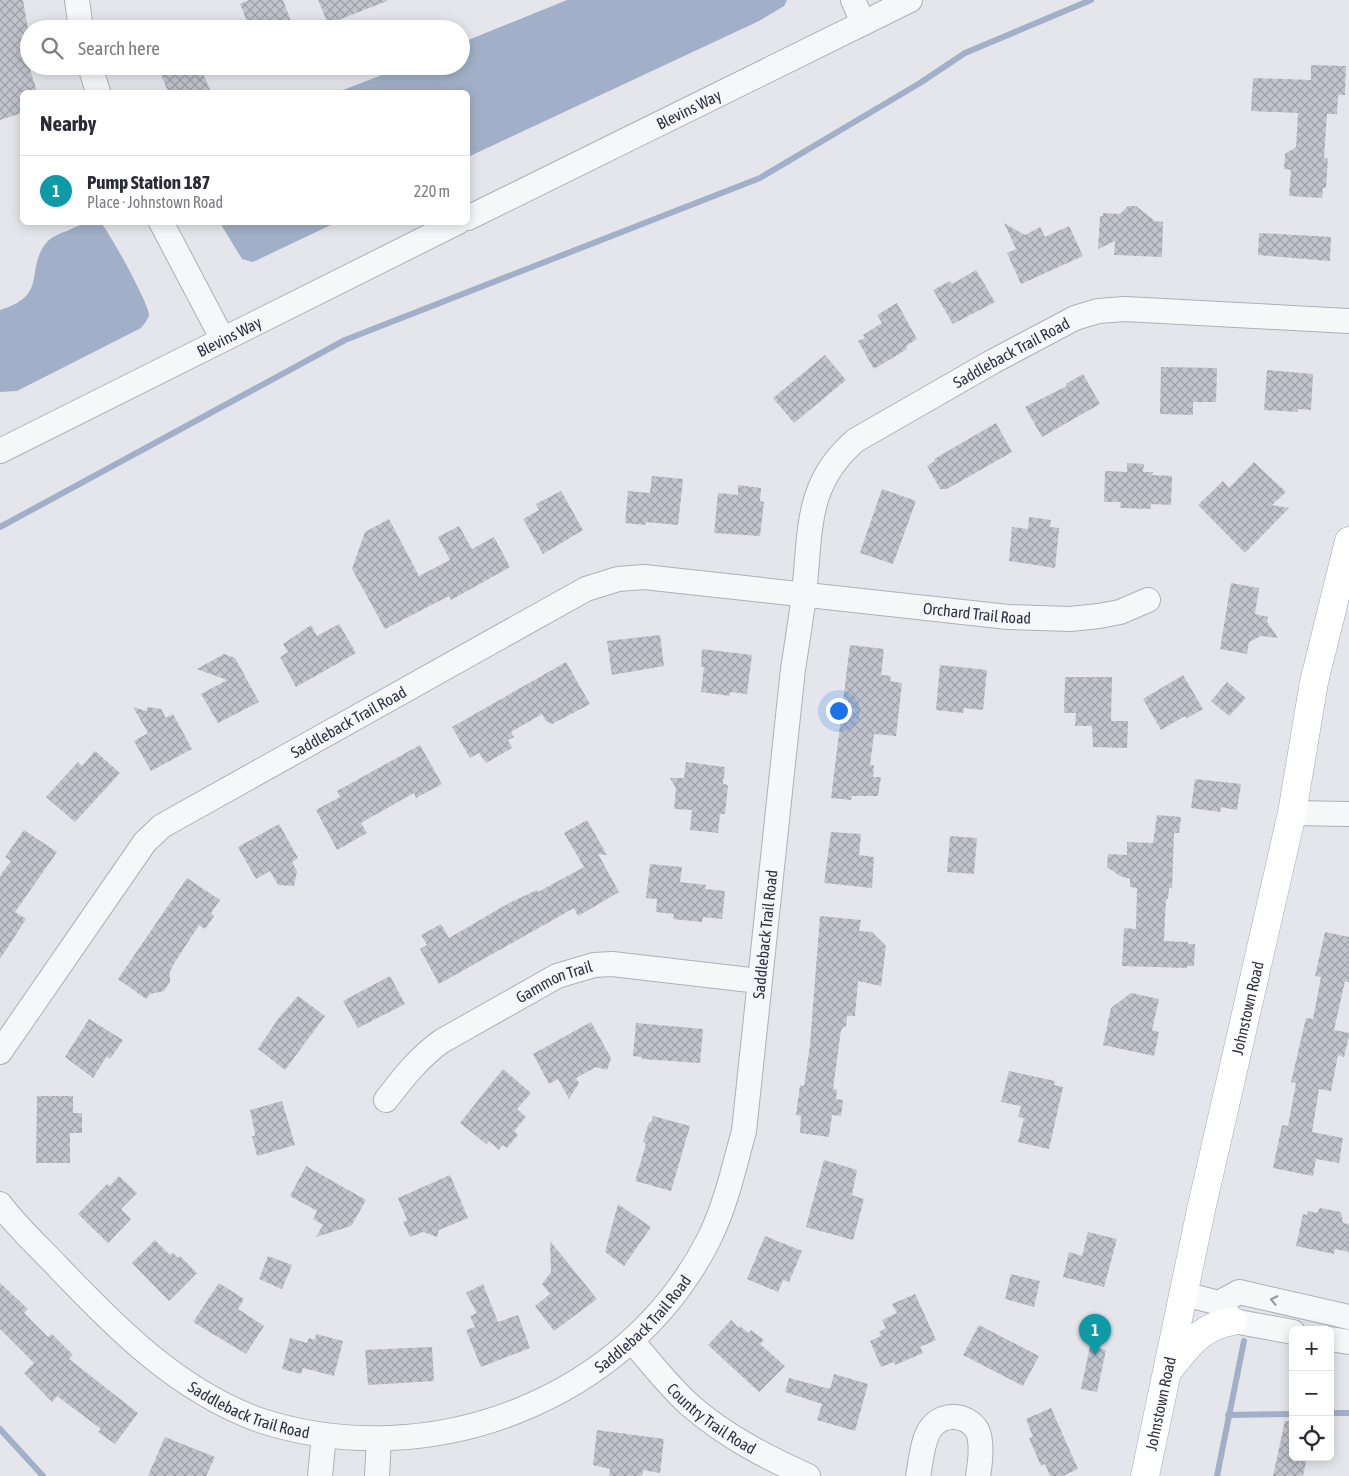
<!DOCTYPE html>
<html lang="en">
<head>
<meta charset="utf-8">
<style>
	body { margin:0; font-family:"Asap Condensed",sans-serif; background:#f2f2f3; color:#2b2b33 }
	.controls { position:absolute; right:15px; bottom:15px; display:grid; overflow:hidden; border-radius:8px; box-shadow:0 2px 12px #0003 }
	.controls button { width:45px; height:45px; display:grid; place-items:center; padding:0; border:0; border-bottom:1px solid #e1e1e2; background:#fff; color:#2b2b33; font:25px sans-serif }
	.you { position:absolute; left:838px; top:710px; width:18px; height:18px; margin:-12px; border:4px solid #fff; border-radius:50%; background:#1a73e8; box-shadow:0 0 0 8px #1a73e833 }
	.badge { display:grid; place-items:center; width:32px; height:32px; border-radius:50%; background:#c85156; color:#fff; font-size:16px; font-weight:700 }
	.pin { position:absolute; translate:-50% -41px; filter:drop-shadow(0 1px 2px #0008) }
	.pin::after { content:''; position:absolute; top:26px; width:18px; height:15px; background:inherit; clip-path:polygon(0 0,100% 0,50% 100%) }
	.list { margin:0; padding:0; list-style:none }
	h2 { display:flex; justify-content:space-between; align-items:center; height:65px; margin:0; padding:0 20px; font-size:21px }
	h2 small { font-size:16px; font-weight:400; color:#7c7c81 }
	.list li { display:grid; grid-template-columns:32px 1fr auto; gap:15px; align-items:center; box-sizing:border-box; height:70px; padding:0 20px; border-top:1px solid #e1e1e2 }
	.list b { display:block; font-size:19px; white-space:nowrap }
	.list p { margin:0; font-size:16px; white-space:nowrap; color:#7c7c81 }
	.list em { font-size:16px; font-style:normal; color:#7c7c81 }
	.icon { flex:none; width:28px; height:28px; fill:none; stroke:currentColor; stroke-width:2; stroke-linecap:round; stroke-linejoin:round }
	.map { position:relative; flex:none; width:1349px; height:1476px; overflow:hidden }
	.search { position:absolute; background:#fff; box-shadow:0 2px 12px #0003; left:20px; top:20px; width:450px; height:55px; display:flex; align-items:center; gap:12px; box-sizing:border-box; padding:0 18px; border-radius:28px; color:#7c7c81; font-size:19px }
	.panel { position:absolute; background:#fff; box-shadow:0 2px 12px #0003; left:20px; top:90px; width:450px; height:135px; border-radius:8px }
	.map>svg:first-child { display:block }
	.water { fill:#a1b0c8 }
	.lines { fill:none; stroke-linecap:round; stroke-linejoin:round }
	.stream { stroke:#a1b0c8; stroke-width:6 }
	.building { fill:url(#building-cross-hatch) }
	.minor-casing { stroke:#adb0b8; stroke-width:26 }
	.major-casing { stroke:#a3a9b6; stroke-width:29 }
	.minor { stroke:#f6f7f9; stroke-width:24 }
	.major { stroke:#fff; stroke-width:28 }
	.oneway { stroke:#91949e }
	.labels { text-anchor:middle; stroke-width:4.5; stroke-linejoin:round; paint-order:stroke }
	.street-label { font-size:16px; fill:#2c3242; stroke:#f3f5f8 }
</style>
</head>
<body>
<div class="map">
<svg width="1349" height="1476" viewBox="0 0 1349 1476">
	<defs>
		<pattern id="building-cross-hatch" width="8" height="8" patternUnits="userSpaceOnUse" patternTransform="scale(1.25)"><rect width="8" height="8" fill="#c1c4cd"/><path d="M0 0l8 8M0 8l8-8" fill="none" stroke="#9da0a8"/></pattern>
	</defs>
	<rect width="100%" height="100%" fill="#e4e6eb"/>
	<path class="water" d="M567 0H787L784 6 759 21 468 157V92H338L405 66H461V43Z
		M100 222C108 229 150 306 149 315 148 320 144 324 141 328L17 391 0 392V310C50 295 24 269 47 242 51 237 61 233 67 231 79 225 87 222 100 222Z
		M220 223H219H335L253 262 242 259Z"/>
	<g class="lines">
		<path class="stream" d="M0 527 345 340 760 178 920 83 965 53 1091 0
			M1330 1413H1349
			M1228 1415 1293 1414
			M0 1429 43 1476
			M1217 1476 1244 1341"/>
	</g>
	<path class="building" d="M0 0H23L29 34V45L23 46 37 92H22V113L0 120Z
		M249 0H283L294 29H250L240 4Z
		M318 0H387V1L328 24Z
		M1311 65 1346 66 1345 95H1338L1337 114H1327L1324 158H1328L1326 188H1323L1322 198 1289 196 1291 170 1284 169 1285 154 1296 147 1298 113 1251 111 1253 78 1311 80Z
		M158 66H200L211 92H168Z
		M1128 206H1136L1155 221 1163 222 1162 257 1114 255 1115 241 1098 249 1100 216H1103V213L1120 214Z
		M1004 223 1025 235 1040 227 1045 237 1069 226 1083 256 1021 284 1007 253 1016 249Z
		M1259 233 1331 237 1330 261 1258 255Z
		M976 270 995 302 953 324 933 290 950 281 952 284Z
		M897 303 917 339 906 346 907 349 874 369 858 341 865 338 863 335 882 323 877 315Z
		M825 355 846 380 794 423 773 398Z
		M1161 367 1217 368 1216 402H1193V415L1160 414Z
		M1267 370 1313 374 1311 410 1298 409V412L1264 410Z
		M1083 374 1100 404 1042 437 1025 407 1067 386 1066 384Z
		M996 423 1012 452 947 489H940L927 466 935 461 934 459Z
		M1254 462 1286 492 1272 505 1289 508 1245 553 1198 505 1223 481 1229 488Z
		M1127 463 1144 464 1143 472H1153L1152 475 1172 476 1171 505 1151 504V509L1120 508 1121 502H1104L1105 471 1127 472Z
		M652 476 683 479 678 525 646 522 645 525 625 523 628 491 650 493Z
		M738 485 761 488 760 501 764 502 760 536 714 533 718 493 738 495Z
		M882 489 916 501 893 564 860 553Z
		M561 491 583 530 543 554 523 519 539 510 536 504Z
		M1029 517 1051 520 1050 527 1059 528 1055 568 1009 561 1012 527 1028 529Z
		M389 519 419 576 450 560 438 537 459 526 472 549 494 537 510 567 451 600 449 596 385 629 352 569 365 532Z
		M1231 583 1259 588 1255 614 1268 617 1267 622 1278 638 1261 636 1249 642 1247 654 1220 649Z
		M339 624 356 653 296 687 280 657 288 652 283 644 311 625 317 636Z
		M660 635 664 666 612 675 607 641Z
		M850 645 884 649 881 675 891 676 890 681 902 683 896 736 874 734 870 765H874L873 777H881L878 796H852L851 800 831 798Z
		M702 649 752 655 747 694 730 692V696L701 692 704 667H701Z
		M224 654 235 658 259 702 218 723 201 694 227 680 197 669Z
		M566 662 590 704 552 724 546 721 542 714 511 732 514 737 508 740 512 748 486 763 479 753 470 758 452 727Z
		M940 665 987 670 983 710 964 708 963 713 936 710Z
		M1183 675 1203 709 1187 718 1185 716 1161 730 1143 699Z
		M1065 677H1112L1111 721H1128L1127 748 1093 747 1092 726H1075L1076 713H1064Z
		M1227 682 1246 698 1229 716 1211 701Z
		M133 707 146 711 148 707 161 709 166 718 173 714 192 749 151 771 134 741 148 733Z
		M420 745 442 784 416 798 414 793 373 816 361 823 367 833 337 850 316 810 340 797 337 791Z
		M95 751 120 773 75 822 46 797 78 762 82 766Z
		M686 762 725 767 723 784 728 785 725 814H720L718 833 690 830 692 810 674 809 676 788 670 778H684Z
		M1195 779 1241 784 1237 810 1221 807 1220 812 1191 808Z
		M1157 815 1181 817 1179 833H1174L1172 888H1169L1168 899H1166L1164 941 1188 942V944H1195L1194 966H1187V968L1122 966 1124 928 1136 929 1137 888 1130 887V879L1120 876 1107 867 1108 854 1127 855V842L1153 843Z
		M587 820 607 855 598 854 619 892 578 916 574 908 439 984 420 949 427 945 421 935 441 924 449 938 509 903 537 890 538 892 584 867 564 833Z
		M279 824 298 858 292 862 297 871 294 886 278 885 270 871 256 879 238 847Z
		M24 830 57 852 15 912 26 919 0 959V876L11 861 5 857Z
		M831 832 861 834 859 855 874 857 872 888 824 883Z
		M950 836 977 838 974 874 947 872Z
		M650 864 682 867 680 882 706 885 705 889 725 891 722 919 703 917 702 922 673 919 674 914 656 912 657 899 646 898Z
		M187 878 220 900 211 913 214 916 205 929 199 925 175 962 170 971V982L164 991 150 994 146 999 118 979Z
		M820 916 861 920 859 931 872 932 886 946 881 986 858 981 855 1016H847L846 1027 844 1026 841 1030 833 1089 837 1090 836 1099 843 1100 841 1116 832 1115 829 1137 800 1133 801 1116 796 1115 800 1085 804 1086 810 1045Z
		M1325 932 1349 937V982L1345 981 1334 1030 1349 1033V1036L1344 1057 1338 1055 1331 1091 1319 1089 1312 1132 1343 1138 1339 1163 1316 1159 1313 1176 1273 1168 1282 1125 1288 1126 1296 1083 1291 1082 1306 1018 1313 1019 1321 977 1315 976Z
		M390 976 405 1004 358 1028 343 1001Z
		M1131 993 1159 999 1152 1030 1159 1032 1154 1056 1103 1045 1111 1008Z
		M298 996 325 1016 285 1070 258 1049 278 1019Z
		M89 1019 123 1040 110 1059 107 1056 93 1078 65 1057Z
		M591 1022 611 1058 607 1070 596 1067 576 1078 579 1083 569 1099 558 1079 549 1084 533 1054Z
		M636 1023 703 1029 700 1063 642 1059V1057L633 1056Z
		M503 1069 531 1093 517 1109 526 1117 514 1131 518 1135 507 1148 503 1145 499 1150 489 1141 486 1144 460 1123Z
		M1009 1071 1055 1081 1054 1085 1063 1087 1049 1149 1018 1142 1024 1118 1018 1117 1021 1106 1001 1102Z
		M37 1096H73V1113H82V1133H70V1163H36Z
		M282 1101 295 1145 257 1156 252 1136H255L254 1128 250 1110Z
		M653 1116 690 1126 671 1191 635 1181 646 1144 643 1142 649 1122 651 1123Z
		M824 1160 857 1170 852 1195 864 1199 853 1240 806 1227Z
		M306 1166 366 1200 351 1226 316 1237 323 1225 313 1219 317 1211 290 1196Z
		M450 1175 468 1218 439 1230 437 1237 423 1232 410 1237 403 1222 407 1220 398 1198Z
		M119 1176 137 1193 121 1209 131 1219 108 1243 78 1214 107 1184 110 1186Z
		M618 1204 651 1227 624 1266 605 1252Z
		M1320 1208 1341 1212 1343 1223 1349 1224V1252L1335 1249 1334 1254 1296 1246 1303 1214 1307 1215 1308 1211 1317 1213Z
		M1088 1232 1117 1239 1104 1287 1063 1277 1069 1252 1082 1256Z
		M765 1236 802 1251 789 1282 783 1280 778 1292 747 1279Z
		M155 1240 170 1255 173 1253 178 1258 180 1256 197 1273 169 1301 132 1263Z
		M550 1241 597 1299 554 1331 535 1306 550 1294 542 1284 551 1272Z
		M268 1256 292 1265 282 1289 259 1279Z
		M1011 1274 1040 1281 1034 1307 1005 1299Z
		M0 1283 28 1309 24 1313 48 1337 52 1334 73 1355 69 1359 138 1413 115 1444 98 1432 101 1429 57 1396 52 1402 24 1373 34 1363 0 1329Z
		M219 1283 244 1299 238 1309 264 1326 246 1354 193 1322Z
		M483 1284 498 1322 518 1315 530 1348 481 1367 466 1330 475 1327 470 1316 477 1313 466 1293Z
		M915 1294 936 1340 920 1347 923 1353 895 1365 894 1362 881 1367 870 1341 881 1336 879 1332 886 1328 882 1320 897 1313 892 1304Z
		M731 1320 739 1328 740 1326 748 1333 751 1330 764 1340 760 1344 785 1366 759 1392 708 1345Z
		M979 1325 1039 1356 1023 1386 963 1355Z
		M316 1334 343 1341 334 1376 303 1368 301 1374 282 1369 290 1338 307 1343 309 1338 315 1340Z
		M1090 1346 1106 1350 1097 1392 1081 1389Z
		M432 1347 434 1381 368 1385 365 1350Z
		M834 1374 868 1384 855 1431 817 1420 822 1404 785 1392 789 1378 830 1389Z
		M1051 1408 1078 1469 1063 1476H1050L1045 1464 1041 1466 1029 1438 1033 1437 1026 1419Z
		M1285 1421H1293V1457H1307L1303 1476H1273Z
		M597 1430 664 1439 660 1473 643 1470 642 1476H609L610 1469 593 1465Z
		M165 1437 215 1457 206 1476H148Z"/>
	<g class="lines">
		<g class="minor-casing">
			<g id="minor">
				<path d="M77 0 81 29"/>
				<path d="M853 0 863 23"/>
				<path d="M90 66 98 92"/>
				<path id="s1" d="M468 218 910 0"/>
				<path d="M161 222 222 338"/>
				<path id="s2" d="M0 451 458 222"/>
				<path d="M1292 813 1349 814"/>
				<path id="s3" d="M0 1052 145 842 162 826 586 589 618 579 644 577 1008 617 1070 619 1099 616 1120 612 1148 600"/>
				<path id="s4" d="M386 1100C403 1078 419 1057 442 1041L557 976 594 965 612 964 759 981"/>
				<path id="s5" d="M0 1204C16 1226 38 1246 57 1266 116 1328 177 1390 259 1420 430 1476 628 1400 709 1239 726 1205 734 1167 744 1131L793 669C797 644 801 619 804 594 811 533 804 484 856 440L992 362 1075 318 1098 311 1125 309 1349 321"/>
				<path d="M1184 1294 1219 1303 1233 1321 1293 1332"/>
				<path d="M1219 1303 1239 1292 1349 1317"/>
				<path d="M1330 1339 1349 1342"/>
				<path id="s6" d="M632 1341C651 1363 670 1388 692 1407 727 1437 766 1457 808 1476"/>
				<path d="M320 1476 324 1435"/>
				<path d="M377 1476 379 1439"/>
				<path d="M918 1476C921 1462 922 1440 931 1428 943 1412 967 1414 977 1430 983 1442 980 1464 978 1476"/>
			</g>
		</g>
		<g class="major-casing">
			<g id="major">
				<path d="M1170 1368C1190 1344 1200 1327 1233 1321"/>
				<path id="s7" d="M1145 1476 1201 1210 1292 813 1314 682 1349 541"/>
			</g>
		</g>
		<use href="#minor" class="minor"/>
		<use href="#major" class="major"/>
	</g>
	<defs><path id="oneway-chevron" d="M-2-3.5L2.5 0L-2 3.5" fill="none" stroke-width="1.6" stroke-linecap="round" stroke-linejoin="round" transform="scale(1.25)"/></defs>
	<use class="oneway" href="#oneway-chevron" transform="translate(1274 1300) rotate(-168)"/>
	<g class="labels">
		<g class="street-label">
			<text dy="6" stroke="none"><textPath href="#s1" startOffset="246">Blevins Way</textPath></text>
			<text dy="6" stroke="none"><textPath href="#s2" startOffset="256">Blevins Way</textPath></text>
			<text dy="6" stroke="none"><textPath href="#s5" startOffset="1868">Saddleback Trail Road</textPath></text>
			<text dy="6" stroke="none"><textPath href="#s3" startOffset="1159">Orchard Trail Road</textPath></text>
			<text dy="6" stroke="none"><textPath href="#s3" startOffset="492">Saddleback Trail Road</textPath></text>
			<text dy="6" stroke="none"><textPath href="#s5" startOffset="1179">Saddleback Trail Road</textPath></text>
			<text dy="6" stroke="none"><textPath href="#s4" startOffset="209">Gammon Trail</textPath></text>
			<text dy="6" stroke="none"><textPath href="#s7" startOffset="479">Johnstown Road</textPath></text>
			<text dy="6" stroke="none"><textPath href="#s5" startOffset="759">Saddleback Trail Road</textPath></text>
			<text dy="6" stroke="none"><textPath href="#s7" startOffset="74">Johnstown Road</textPath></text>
			<text dy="6" stroke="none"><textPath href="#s5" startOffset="328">Saddleback Trail Road</textPath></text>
			<text dy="6" stroke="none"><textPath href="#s6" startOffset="112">Country Trail Road</textPath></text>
		</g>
	</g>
</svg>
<div class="controls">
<button>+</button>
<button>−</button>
<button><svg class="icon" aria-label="locate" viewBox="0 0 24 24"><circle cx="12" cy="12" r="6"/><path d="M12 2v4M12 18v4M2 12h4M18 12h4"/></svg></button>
</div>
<div class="you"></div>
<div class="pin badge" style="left:1095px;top:1355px;background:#0f9aa8">1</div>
<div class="search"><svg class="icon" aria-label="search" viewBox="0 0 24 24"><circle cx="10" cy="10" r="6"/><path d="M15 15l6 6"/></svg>Search here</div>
<section class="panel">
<h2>Nearby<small></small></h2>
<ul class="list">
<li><span class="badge" style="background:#0f9aa8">1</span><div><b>Pump Station 187</b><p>Place · Johnstown Road</p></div><em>220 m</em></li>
</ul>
</section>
</div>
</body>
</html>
